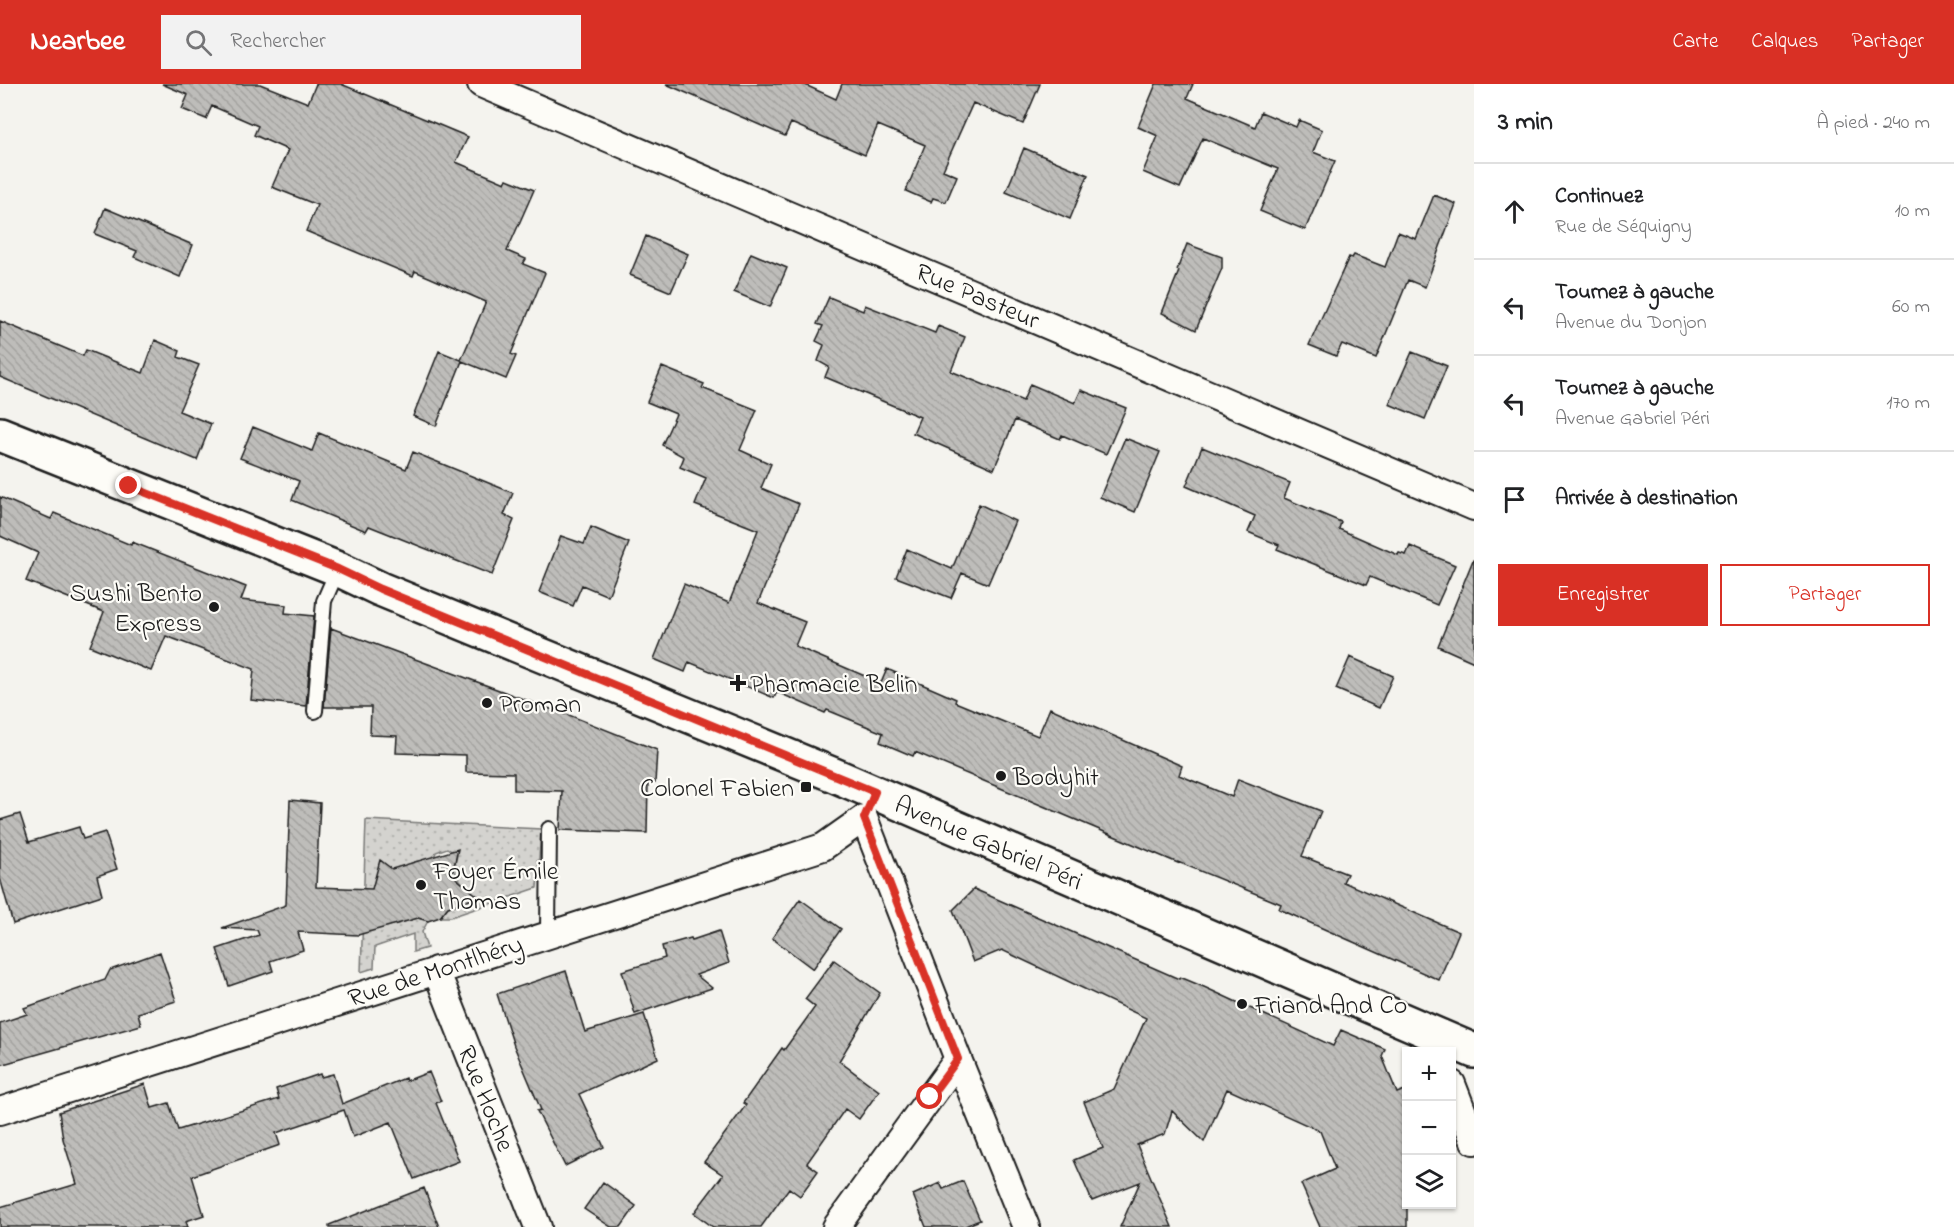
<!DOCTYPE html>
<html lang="fr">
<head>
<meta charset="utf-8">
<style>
	body { margin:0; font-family:"Indie Flower",sans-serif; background:#f2f2f2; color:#202124 }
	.controls { position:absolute; right:18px; bottom:18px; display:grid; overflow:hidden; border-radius:0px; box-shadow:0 2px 4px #0004 }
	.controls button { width:54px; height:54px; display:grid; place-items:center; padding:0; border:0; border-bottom:2px solid #e0e0e0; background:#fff; color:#202124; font:30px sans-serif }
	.stop { position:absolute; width:18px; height:18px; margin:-14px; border:4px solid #d93025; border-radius:50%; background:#fff }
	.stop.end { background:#d93025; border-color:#fff; box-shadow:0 2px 6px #0008 }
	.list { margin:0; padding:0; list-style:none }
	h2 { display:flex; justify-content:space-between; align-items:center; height:78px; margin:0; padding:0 24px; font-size:26px }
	h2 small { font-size:20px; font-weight:400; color:#757577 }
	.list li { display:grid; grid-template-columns:39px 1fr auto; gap:18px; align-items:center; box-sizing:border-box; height:96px; padding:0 24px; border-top:2px solid #e0e0e0 }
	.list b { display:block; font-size:22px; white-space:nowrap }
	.list p { margin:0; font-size:20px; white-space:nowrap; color:#757577 }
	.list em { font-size:20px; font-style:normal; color:#757577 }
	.actions { display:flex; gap:12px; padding:18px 24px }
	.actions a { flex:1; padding:14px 0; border:2px solid #d93025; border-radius:0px; text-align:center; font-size:21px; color:#d93025 }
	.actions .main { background:#d93025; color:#fff }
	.icon { flex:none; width:33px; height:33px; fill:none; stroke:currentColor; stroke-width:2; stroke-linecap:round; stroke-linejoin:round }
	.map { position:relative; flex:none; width:1474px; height:1143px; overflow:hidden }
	header { display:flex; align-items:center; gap:36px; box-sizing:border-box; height:84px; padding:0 30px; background:#d93025; color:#fff }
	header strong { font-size:28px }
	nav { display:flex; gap:33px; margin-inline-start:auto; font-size:21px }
	.search { width:420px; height:54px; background:#f2f2f2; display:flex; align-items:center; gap:15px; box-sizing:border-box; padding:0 21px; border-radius:0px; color:#757577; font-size:22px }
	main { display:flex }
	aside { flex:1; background:#fff }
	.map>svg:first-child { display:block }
	.grass { fill:url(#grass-dots); stroke:#787876; stroke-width:1.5 }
	.building { fill:url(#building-back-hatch); stroke:#1c1c1c; stroke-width:1.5 }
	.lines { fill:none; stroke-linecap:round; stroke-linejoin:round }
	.lane-casing { stroke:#1c1c1c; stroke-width:18 }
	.street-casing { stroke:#1c1c1c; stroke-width:30 }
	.secondary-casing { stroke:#1c1c1c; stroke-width:38 }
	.lane { stroke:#fdfcf7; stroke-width:14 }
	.street { stroke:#fdfcf7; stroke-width:26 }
	.secondary { stroke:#fdfcf7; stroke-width:33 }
	.route { stroke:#d93025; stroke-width:8 }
	.poi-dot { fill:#1c1c1c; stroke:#fdfcf7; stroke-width:2 }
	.labels { text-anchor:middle; stroke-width:4.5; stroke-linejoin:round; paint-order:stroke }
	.street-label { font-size:26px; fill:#1c1c1c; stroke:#fdfcf7 }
	.poi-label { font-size:26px; fill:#1c1c1c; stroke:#fdfcf7; text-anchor:start }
</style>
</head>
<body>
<header>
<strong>Nearbee</strong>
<div class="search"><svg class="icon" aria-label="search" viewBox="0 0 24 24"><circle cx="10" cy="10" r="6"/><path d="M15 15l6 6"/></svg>Rechercher</div>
<nav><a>Carte</a><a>Calques</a><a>Partager</a></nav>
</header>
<main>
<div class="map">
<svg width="1474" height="1143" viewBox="0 0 1474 1143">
	<defs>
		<pattern id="grass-dots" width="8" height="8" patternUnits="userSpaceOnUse" patternTransform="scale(1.5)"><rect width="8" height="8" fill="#d4d3cf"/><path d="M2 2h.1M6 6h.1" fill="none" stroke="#b5b5b1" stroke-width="1.8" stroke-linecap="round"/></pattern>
		<pattern id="building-back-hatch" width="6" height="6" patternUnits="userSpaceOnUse" patternTransform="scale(1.5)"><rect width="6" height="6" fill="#bebdba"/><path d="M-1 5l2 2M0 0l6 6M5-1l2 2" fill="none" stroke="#a3a29f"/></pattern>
	</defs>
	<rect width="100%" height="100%" fill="#f4f3ee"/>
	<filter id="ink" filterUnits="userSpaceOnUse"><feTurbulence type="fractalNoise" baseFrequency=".0167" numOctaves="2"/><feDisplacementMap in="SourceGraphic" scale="12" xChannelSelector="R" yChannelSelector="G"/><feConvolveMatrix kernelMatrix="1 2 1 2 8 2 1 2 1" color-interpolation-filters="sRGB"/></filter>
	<g filter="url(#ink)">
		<path class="grass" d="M366 736 541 745 537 804 451 833H440L448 823 471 815C465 793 450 799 457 771L447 764 436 768 432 779C392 768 394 814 389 842L418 834 428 837 422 848 427 864 413 868V850L375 863 374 884 361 888Z"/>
		<path class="building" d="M162 0H260L308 19 316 0H341L468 53 456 78 505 99 507 95 534 106 507 167 526 175 523 180 545 189 511 270 516 272 506 295 462 277 436 342 413 332 439 267 461 276 486 218 415 187 413 192 306 147 317 121 272 103 288 66 254 51 258 42 212 22 206 35 182 25 188 11Z
			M666 0H803L836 15 842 0H1040L1023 40 973 19 943 86 957 92 946 118 933 114 931 118 906 107 925 61 878 41 865 71 791 39 785 52Z
			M1156 0H1193L1187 14 1255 43 1261 28 1296 43 1299 36 1322 46 1313 68 1335 77 1305 146 1260 127 1278 85 1203 54 1180 104 1143 88 1158 52 1138 43Z
			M1024 64 1088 91 1070 135 1006 108Z
			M1434 111 1456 120 1425 203 1408 196 1376 274 1342 260 1336 272 1309 261 1349 173 1352 174 1354 171 1385 183 1398 148 1416 155Z
			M105 124 193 161 180 193 134 173 137 167 95 150Z
			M646 152 688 170 671 208 630 191Z
			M1187 160 1222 173V184L1196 246 1162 229 1179 187 1177 186Z
			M751 169 787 184 770 223 734 208Z
			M829 213 863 227 865 221 935 249 938 242 965 253 951 287 1023 317 1030 300 1075 319 1081 306 1126 324 1106 370 1062 351 1060 355 1015 336 994 385 913 349 920 333 825 293 829 283 818 277 824 261 816 257 823 242 817 240Z
			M0 237 83 272 86 266 143 289 155 256 180 267 178 273 199 281 179 327 211 340 197 376 0 293Z
			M1412 268 1447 282 1425 335 1389 320Z
			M662 283 704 300 702 304 757 326 740 366 771 380 761 404 799 420 758 519 805 538 795 562 881 599 887 585 956 615 955 618 1038 652 1050 624 1182 682 1179 691 1232 713 1238 695 1321 727 1302 772 1347 790 1343 798 1459 848 1439 896 1279 825 1281 820 1178 778V779L915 668 913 672 880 658 883 649 827 626 825 629 777 608 774 614 689 578 685 588 654 575 684 500 729 519 758 446 695 421 706 394 680 383 684 373 662 361 676 330 647 318Z
			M253 343 312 367 319 349 406 385 413 368 513 409 504 431 514 436 492 491 369 442 366 447 292 416 299 397 240 374Z
			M1125 354 1160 368 1135 428 1100 413Z
			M1202 363 1290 399 1284 414 1341 438 1339 445 1398 471 1399 469 1406 471 1410 462 1455 481 1437 521 1370 493 1366 501 1277 465 1279 461 1248 448 1255 432 1186 402Z
			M0 413 51 435 54 429 131 461 132 458 246 503 241 516 286 521 285 529 314 532 306 622 251 616 254 585 166 552 151 587 90 562 104 528 26 497 38 469 0 452Z
			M979 420 1015 437 988 500 962 489 951 514 896 493 907 465 952 485Z
			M591 443 629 459 608 512 582 501 573 522 539 508 561 452 584 460Z
			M1473 476H1474V578L1438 562Z
			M331 544 564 630V629L657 666 655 699H648L647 749 560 746 562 707 514 706V689L466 688V671L396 669 397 652 370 651 371 623H324Z
			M1350 573 1393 592 1379 624 1336 605Z
			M290 716 320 719 316 803 372 805 380 776 392 785 458 765 452 791 479 813 448 823 440 833 428 837 418 834 358 851 298 848 303 866 270 877 273 887 229 902 217 865 259 851 257 846 222 844 286 821Z
			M20 730 29 758 79 743 83 755 105 748 117 785 97 792 102 811 13 840 0 794V736Z
			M974 805 1179 895 1180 893 1204 903 1333 962 1341 946 1385 965 1382 972 1397 1009 1407 1005V1143H1320L1301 1100 1335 1085 1320 1047 1227 1005 1204 1058 1172 1027 1165 1050 1137 1061 1172 1143H1120L1140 1098 1092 1117 1074 1076 1103 1064 1084 1018 1114 1005 1146 934 1002 866 973 878 953 826Z
			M800 815 841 845 813 885 772 854Z
			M719 847 729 879 696 891 712 904 635 930 622 887 665 874 662 862 691 854 692 856Z
			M160 868 176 917 138 929 141 941 0 981V939L27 930 24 924 105 896 110 886Z
			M834 876 880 909 839 977 879 1007 859 1035 845 1025 807 1079 818 1087 800 1112 789 1104 761 1143H713L694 1129 723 1091 704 1078 746 1021 743 1019 782 964 784 966 815 923 805 915Z
			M566 887 585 948 644 930 658 974 579 1010 604 1063 565 1082 537 1027 541 1026 514 962 497 910Z
			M429 988 441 1017 436 1019 459 1077 414 1095 391 1038 353 1053 344 1026 276 1049 280 1061 192 1092 204 1131 186 1137 188 1143H0V1123L77 1100 63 1055 59 1028 145 1000 152 1024 169 1019 178 1046 279 1015 276 1005 320 990 321 993 333 990 342 1020 405 994 406 997Z
			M963 1097 980 1136 963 1143H926L913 1111 940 1099 943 1105Z
			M603 1098 636 1122 621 1143H611L584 1125Z
			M424 1104 439 1143H329V1141Z"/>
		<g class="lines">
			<g class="lane-casing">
				<path id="lane" d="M315 627 324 517 338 485
					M548 850 549 745"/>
			</g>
			<g class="street-casing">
				<path id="street" d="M481 0 1474 423
					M864 734 958 975 1026 1143
					M436 886 538 1143
					M1452 1000 1474 1057
					M0 1027 823 763 864 734
					M836 1143 958 975"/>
			</g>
			<g class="secondary-casing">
				<g id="secondary">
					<path id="s1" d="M0 350 338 485 380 505 834 691 1474 967"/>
				</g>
			</g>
			<use href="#lane" class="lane"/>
			<use href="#street" class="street"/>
			<use href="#secondary" class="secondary"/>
		</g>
	</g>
	<g class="lines" filter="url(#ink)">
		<path class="route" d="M129 402 338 485 380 505 875 708 864 734 958 975 930 1013"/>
	</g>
	<g class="poi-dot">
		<circle cx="214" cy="523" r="6"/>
		<path d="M735 590h6v6h6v6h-6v6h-6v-6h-6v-6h6z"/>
		<circle cx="487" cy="619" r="6"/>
		<circle cx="1001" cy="692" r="6"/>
		<rect x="800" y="697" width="12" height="12" rx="3"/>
		<circle cx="421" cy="801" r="6"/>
		<circle cx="1242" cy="920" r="6"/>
	</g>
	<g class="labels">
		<g class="street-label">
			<text transform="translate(978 211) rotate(23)" y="9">Rue Pasteur</text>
			<text dy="9" stroke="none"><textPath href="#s1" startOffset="1070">Avenue Gabriel Péri</textPath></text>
			<text transform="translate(435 886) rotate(-18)" y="9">Rue de Montlhéry</text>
			<text transform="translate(487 1014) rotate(68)" y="9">Rue Hoche</text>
		</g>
		<g class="poi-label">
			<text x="202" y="517" text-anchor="end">Sushi Bento<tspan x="202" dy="30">Express</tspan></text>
			<text x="750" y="608">Pharmacie Belin</text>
			<text x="499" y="628">Proman</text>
			<text x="1013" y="701">Bodyhit</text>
			<text x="794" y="712" text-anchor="end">Colonel Fabien</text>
			<text x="433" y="795">Foyer Émile<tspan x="433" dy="30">Thomas</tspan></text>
			<text x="1254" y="929">Friand And Co</text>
		</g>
	</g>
</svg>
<div class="controls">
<button>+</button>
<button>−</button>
<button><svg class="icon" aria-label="layers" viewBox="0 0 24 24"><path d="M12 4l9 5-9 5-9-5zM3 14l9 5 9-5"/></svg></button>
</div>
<div class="stop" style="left:930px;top:1013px"></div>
<div class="stop end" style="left:129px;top:402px"></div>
</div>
<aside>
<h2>3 min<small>À pied · 240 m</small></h2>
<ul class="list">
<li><svg class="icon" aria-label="ahead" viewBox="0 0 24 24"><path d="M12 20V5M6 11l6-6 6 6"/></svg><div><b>Continuez</b><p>Rue de Séquigny</p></div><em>10 m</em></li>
<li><svg class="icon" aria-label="left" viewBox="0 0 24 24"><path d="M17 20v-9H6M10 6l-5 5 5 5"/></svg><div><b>Tournez à gauche</b><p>Avenue du Donjon</p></div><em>60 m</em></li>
<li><svg class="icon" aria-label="left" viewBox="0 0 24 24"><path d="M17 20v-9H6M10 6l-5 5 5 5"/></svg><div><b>Tournez à gauche</b><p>Avenue Gabriel Péri</p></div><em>170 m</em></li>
<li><svg class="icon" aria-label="arrive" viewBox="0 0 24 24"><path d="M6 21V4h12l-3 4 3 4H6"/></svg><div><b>Arrivée à destination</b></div></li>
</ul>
<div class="actions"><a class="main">Enregistrer</a><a>Partager</a></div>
</aside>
</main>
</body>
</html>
